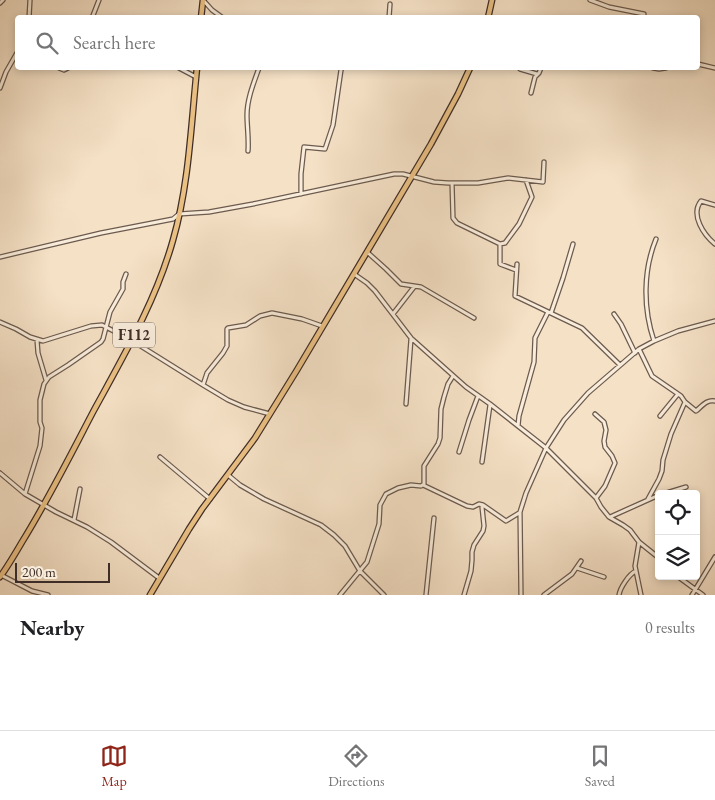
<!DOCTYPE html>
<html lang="en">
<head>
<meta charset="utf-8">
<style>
	body { margin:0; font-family:"EB Garamond",serif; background:#f6f6f6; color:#202124 }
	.controls { position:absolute; right:15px; bottom:15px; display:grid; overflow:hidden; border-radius:5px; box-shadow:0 2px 8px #0003 }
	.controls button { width:45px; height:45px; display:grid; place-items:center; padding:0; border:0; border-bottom:1px solid #e0e0e0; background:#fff; color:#202124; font:25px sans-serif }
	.scale { position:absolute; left:15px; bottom:12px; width:95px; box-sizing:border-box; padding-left:5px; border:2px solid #3f2d27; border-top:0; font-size:14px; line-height:18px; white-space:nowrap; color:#3f2d27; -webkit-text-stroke:4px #f8ecda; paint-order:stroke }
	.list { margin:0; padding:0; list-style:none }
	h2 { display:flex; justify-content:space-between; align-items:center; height:65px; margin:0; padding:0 20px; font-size:21px }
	h2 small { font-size:16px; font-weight:400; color:#757577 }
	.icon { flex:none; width:28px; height:28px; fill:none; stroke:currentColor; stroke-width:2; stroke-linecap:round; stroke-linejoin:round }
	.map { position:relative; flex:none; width:715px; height:595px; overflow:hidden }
	.search { position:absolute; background:#fff; box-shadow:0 2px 8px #0003; left:15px; right:15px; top:15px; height:55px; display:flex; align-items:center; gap:12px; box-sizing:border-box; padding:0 18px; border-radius:5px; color:#757577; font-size:19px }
	.sheet { height:135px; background:#fff }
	nav { display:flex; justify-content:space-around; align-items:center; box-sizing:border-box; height:70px; border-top:1px solid #e0e0e0; background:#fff; font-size:14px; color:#757577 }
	nav a { display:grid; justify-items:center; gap:2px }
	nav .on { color:#8f2418 }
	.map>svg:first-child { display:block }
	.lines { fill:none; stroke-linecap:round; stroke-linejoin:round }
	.minor-casing { stroke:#6c5a4f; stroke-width:5.5 }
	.major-casing { stroke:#3f2d27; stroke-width:7 }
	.minor { stroke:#f8ecda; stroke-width:3 }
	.major { stroke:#eac083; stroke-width:4.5 }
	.labels { text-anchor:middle; stroke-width:4; stroke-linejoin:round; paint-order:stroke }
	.shield { fill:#f8ecda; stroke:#76665d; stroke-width:1 }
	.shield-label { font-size:15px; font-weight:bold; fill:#3f2d27 }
</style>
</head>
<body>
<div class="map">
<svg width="715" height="595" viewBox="0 0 715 595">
	<rect width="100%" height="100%" fill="#f5e1c6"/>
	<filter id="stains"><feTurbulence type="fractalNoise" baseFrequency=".004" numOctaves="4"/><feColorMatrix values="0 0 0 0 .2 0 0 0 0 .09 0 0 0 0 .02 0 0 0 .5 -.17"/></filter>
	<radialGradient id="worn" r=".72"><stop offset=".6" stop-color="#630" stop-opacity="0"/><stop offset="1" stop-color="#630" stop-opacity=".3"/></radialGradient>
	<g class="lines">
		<g class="minor-casing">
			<path id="minor" d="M203 0 212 10 223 18
				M590 0 609 7 644 14
				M0 3 3 0
				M29 18 30 0
				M92 18 99 0
				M389 18 390 4
				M698 64 715 68
				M59 68 64 70 68 68
				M179 68 196 77
				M653 68 659 69 666 68
				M520 69 537 74
				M0 88 6 72 18 51
				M531 93 535 77 539 73 541 68
				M248 151C249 139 247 127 247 115 247 99 254 82 259 68
				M452 183 453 218 457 223 500 244 505 243 519 224 532 197 526 180
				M301 194V174L304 147 325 149 333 125 341 70 342 68
				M715 205 701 201C690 215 704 235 715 244
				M500 244V264L516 270
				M367 252 386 269 401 284 421 287 474 318
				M0 257 101 233 173 219 179 214 209 212 253 204 394 174H403L434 182 448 183H478L508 178 543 182 544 162
				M517 264 515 296 582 328 620 365
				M354 274 367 283 375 291 411 338 466 387 490 404 546 448 596 498 601 507 609 517 623 525 630 530 639 542 659 558
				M551 313 563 278 573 244
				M393 314 414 287
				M614 314 621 324 635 353
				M0 322 16 329 30 337 43 341 91 326 102 325 131 340 203 385 228 400 244 407 270 414
				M37 340 38 353 46 380
				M654 341C643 308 643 271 656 239
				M639 349 652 376 681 396 685 402 696 411C702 406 707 399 715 401
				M203 385 207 373 223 353 227 346V329L228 328 246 325 260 316 272 313 302 319 322 326
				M406 404 411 339
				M595 414 604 422 606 430 604 441 605 447 612 456 615 463 605 486 596 498
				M660 416 678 394
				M518 426 519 416 534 362 535 338 548 312
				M459 452 469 420 478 396
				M160 457 210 499
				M482 462 490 405
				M0 473 25 494 56 512 87 527 111 542 159 578
				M228 475 240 485 264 499 321 525 334 535 345 546 360 571 384 595
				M423 485 467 506 473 507 479 504 483 505 506 521 519 513
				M25 494 40 446 42 428 40 422V400L44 384 49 377 68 365 101 342 103 339 110 312 123 289V282L126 274
				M663 494 686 487
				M648 499 659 479 662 471 663 460 671 434 685 402
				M610 517 659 495
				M74 520 80 489
				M639 542 635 566 641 595
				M577 568 604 577
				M1 575 32 591 48 595
				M677 576 703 595
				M340 595 367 562 379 524 380 505 386 494 398 488 411 485 421 486 424 484V466L438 444 440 438 441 409 444 397 448 384 453 376
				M426 595 434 518
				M464 595 471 571 472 560V552L474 545 483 531 484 526 482 507 483 505
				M521 595 520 512 526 493 546 448 564 420 588 393 639 349 654 341 678 331 715 321
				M544 595 572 574 581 561
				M619 595C620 588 629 574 636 571
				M692 595 715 557"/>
		</g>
		<g class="major-casing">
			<path id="major" d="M201 18 203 0
				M488 18 492 0
				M0 577C8 566 15 554 22 542 48 500 70 456 93 412 123 357 156 301 173 240 189 185 191 125 197 68
				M150 595 189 529 202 509 255 438 297 370 431 144 458 94 470 68"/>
		</g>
		<use href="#minor" class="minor"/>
		<use href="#major" class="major"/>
	</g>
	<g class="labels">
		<rect class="shield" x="113" y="322.5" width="42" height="25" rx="4"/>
		<g class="shield-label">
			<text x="134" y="340">F112</text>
		</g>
	</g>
	<rect width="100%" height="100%" filter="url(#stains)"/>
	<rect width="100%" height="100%" fill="url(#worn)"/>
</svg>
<div class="controls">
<button><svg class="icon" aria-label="locate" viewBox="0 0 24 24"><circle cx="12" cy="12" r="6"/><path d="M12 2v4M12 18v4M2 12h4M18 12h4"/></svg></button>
<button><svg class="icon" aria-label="layers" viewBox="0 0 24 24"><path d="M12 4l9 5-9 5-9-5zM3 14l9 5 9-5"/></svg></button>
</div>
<div class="scale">200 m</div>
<div class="search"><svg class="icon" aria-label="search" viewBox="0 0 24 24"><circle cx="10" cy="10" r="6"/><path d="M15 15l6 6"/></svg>Search here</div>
</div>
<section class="sheet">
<h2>Nearby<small>0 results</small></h2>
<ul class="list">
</ul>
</section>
<nav>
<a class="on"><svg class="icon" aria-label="map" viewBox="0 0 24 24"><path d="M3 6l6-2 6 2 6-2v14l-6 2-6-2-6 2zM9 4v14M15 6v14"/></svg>Map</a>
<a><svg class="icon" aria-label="directions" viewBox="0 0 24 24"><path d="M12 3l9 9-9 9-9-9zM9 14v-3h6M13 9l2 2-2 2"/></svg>Directions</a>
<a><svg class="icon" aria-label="saved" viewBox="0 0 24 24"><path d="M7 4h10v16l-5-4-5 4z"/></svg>Saved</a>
</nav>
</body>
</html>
